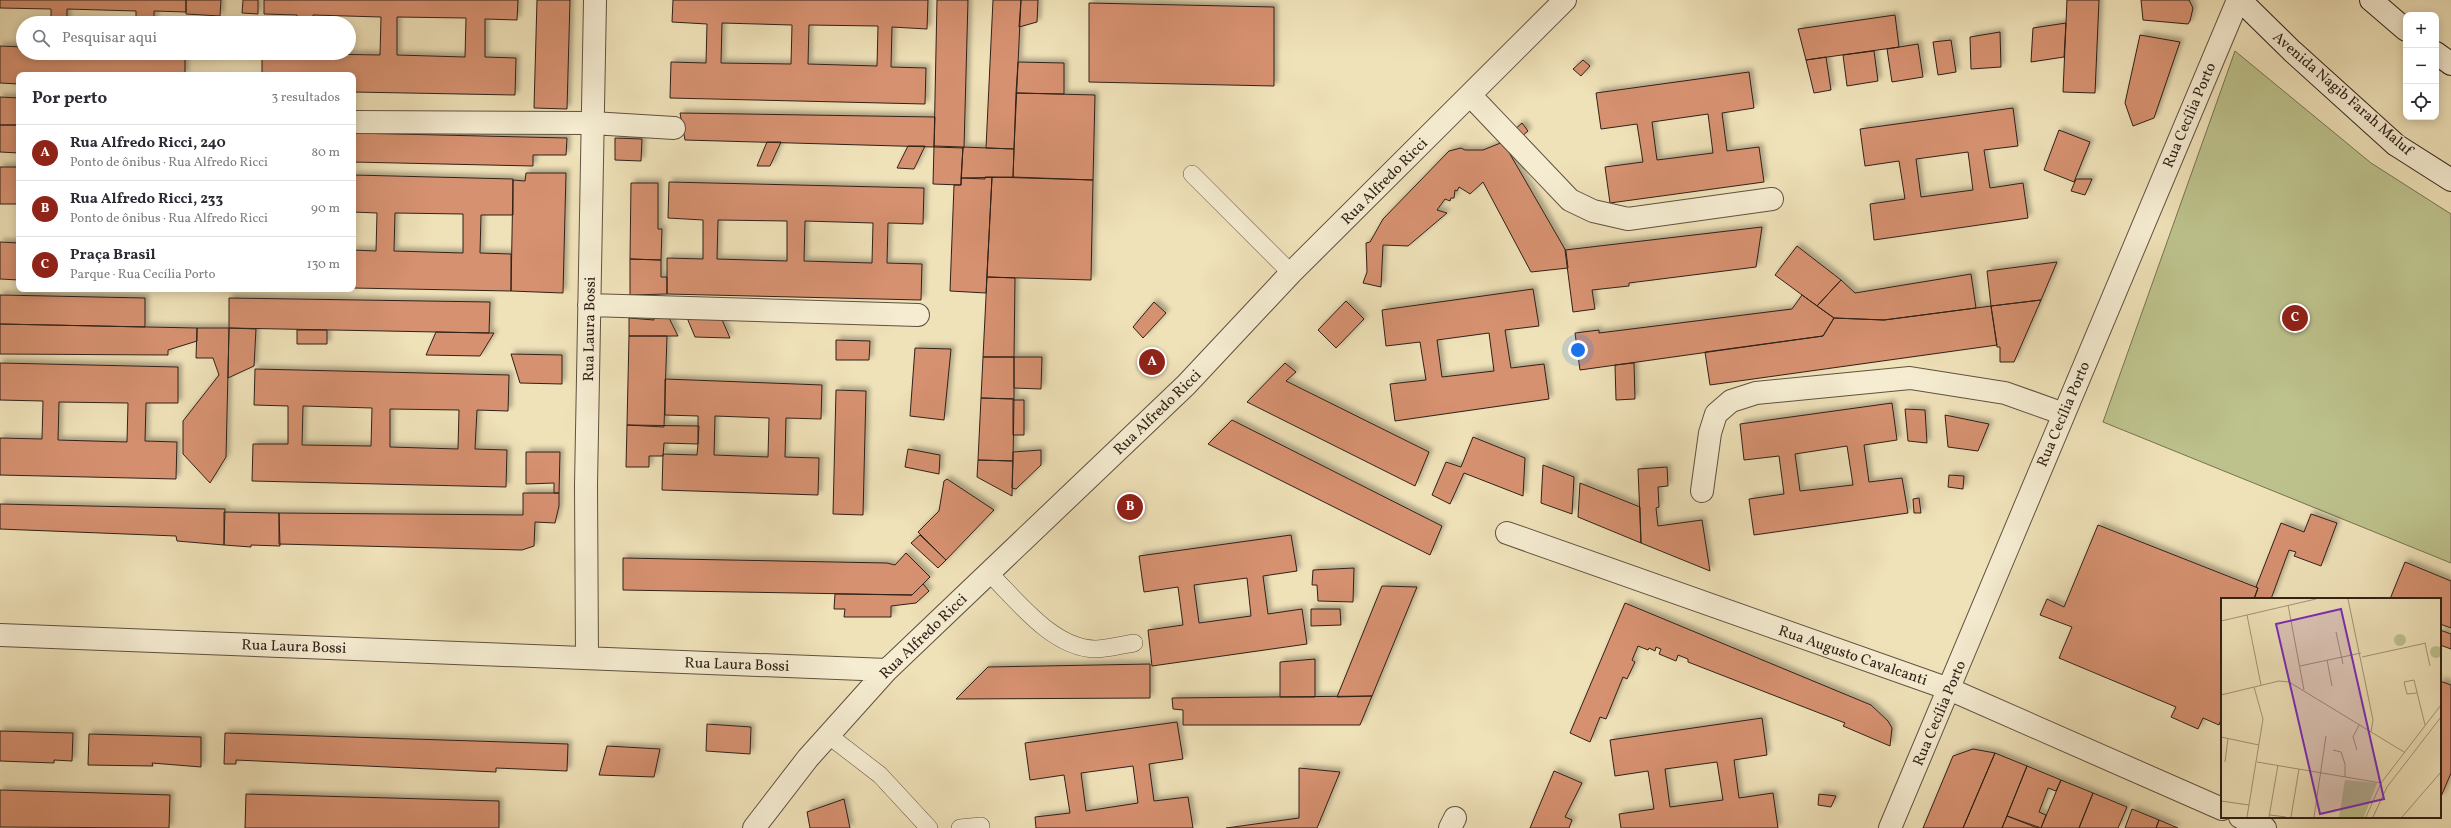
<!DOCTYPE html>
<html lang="pt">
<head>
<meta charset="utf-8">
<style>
	body { margin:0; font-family:Vollkorn,serif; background:#f2f2f3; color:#2b2b33 }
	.controls { position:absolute; right:12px; top:12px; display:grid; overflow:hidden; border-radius:8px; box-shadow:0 2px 10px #0003 }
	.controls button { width:36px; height:36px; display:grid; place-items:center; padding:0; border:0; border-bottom:1px solid #e1e1e2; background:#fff; color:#2b2b33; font:20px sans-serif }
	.you { position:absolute; left:1578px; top:350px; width:14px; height:14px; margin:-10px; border:3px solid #fff; border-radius:50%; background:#1a73e8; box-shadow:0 0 0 6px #1a73e833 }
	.badge { display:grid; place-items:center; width:26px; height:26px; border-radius:50%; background:#8f2418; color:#fff; font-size:13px; font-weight:700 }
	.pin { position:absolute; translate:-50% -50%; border:2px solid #fff; box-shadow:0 1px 4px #0006 }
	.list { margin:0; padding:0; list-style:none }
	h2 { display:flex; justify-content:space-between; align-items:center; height:52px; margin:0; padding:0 16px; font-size:17px }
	h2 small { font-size:13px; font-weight:400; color:#7c7c81 }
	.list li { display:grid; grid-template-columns:26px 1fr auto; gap:12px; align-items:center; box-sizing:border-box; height:56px; padding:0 16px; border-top:1px solid #e1e1e2 }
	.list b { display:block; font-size:15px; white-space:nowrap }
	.list p { margin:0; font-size:13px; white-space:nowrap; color:#7c7c81 }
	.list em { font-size:13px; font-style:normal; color:#7c7c81 }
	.icon { flex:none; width:22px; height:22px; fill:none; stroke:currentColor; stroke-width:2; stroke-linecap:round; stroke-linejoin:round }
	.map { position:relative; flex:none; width:2451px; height:828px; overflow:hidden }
	.search { position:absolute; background:#fff; box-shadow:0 2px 10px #0003; left:16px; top:16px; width:340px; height:44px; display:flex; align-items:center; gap:10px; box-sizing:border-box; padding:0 14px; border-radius:22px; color:#7c7c81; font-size:15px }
	.panel { position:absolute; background:#fff; box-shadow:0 2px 10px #0003; left:16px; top:72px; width:340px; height:220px; border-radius:8px }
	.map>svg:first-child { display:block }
	.green { fill:#bdc28c; stroke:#777252 }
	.building { fill:#d69170; stroke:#312118; fill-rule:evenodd; filter:url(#shadow) }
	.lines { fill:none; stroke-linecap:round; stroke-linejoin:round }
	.lane-casing { stroke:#605140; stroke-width:18 }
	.street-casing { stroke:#605140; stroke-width:24 }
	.secondary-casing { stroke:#312118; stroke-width:24 }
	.lane { stroke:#f5ecd1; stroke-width:17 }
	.street { stroke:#f5ecd1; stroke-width:22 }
	.secondary { stroke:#f5ecd1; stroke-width:22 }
	.labels { text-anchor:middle; stroke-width:3; stroke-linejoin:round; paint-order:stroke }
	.street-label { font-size:15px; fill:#312118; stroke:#f5ecd1 }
	.inset-road { fill:none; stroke:#a39478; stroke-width:1 }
	.view { fill:#7b2cbf; fill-opacity:0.15; stroke:#7b2cbf; stroke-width:2 }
	.inset-edge { fill:none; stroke:#312118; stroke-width:2 }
</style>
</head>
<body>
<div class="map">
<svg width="2451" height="828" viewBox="0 0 2451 828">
	<defs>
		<filter id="shadow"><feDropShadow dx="3.5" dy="-3.5" stdDeviation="2" flood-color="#0004"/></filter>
	</defs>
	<rect width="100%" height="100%" fill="#efe1b8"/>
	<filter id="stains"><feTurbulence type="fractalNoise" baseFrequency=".005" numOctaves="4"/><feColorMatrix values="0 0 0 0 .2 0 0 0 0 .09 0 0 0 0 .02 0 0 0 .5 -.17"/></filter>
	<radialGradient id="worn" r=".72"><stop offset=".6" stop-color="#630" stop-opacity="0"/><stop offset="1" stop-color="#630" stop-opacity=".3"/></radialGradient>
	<path class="green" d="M2235 51 2371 163 2451 214V563L2103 422Z"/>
	<path class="building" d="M0 0H186V12L154 11V23H136V11L67 9V23H51V9L0 8Z
		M186 0H221L220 16 186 14Z
		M243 0H258V14L242 13Z
		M264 0H518L517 20 485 19V57L516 58 515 95 353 92V75H262V53L380 55 381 17 313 15V23H297V15L264 14ZM397 17 466 18 465 57 397 55Z
		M537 0H570L567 109 534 108Z
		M673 0H928L927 29 892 27 891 67 926 68 925 104 670 98 671 62 706 63 707 24 672 22ZM722 23 792 25 791 64 721 63ZM809 25 878 26 877 66 808 64Z
		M937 0H968L964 148 934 147Z
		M993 0H1021L1014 149 986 148Z
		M1021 0H1038L1037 22 1019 27Z
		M2067 0H2099L2095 93 2063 92Z
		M2141 0H2189L2193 8 2190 21 2188 24 2143 20Z
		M1089 3 1274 7V86L1089 82Z
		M1895 15 1899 47 1806 60 1798 29Z
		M2066 23 2064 57 2031 62 2033 28Z
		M2000 32 2001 67 1971 69 1970 37Z
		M2140 35 2180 42 2154 118 2133 126 2125 103Z
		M1951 40 1956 72 1938 75 1933 42Z
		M1918 44 1923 77 1892 82 1887 49Z
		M0 46 23 47V53H185V75H19V84L0 83Z
		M1874 51 1878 81 1847 86 1843 55Z
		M1826 57 1831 90 1814 93 1806 60Z
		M1583 60 1590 66 1581 76 1573 69Z
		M1018 62 1064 63V94L1016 93Z
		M1749 72 1754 108 1722 113 1727 151 1759 147 1764 182 1610 203 1605 167 1643 162 1637 124 1601 129 1596 93ZM1708 114 1713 153 1657 160 1652 122Z
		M1016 93 1095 95 1093 180 1013 177Z
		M0 97 19 98V125H0Z
		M2013 108 2018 146 1984 150 1990 188 2023 183 2028 218 1874 240 1870 204 1905 199 1899 161 1865 166 1860 129ZM1968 152 1973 190 1921 197 1916 159Z
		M680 113 935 117 934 147 685 140Z
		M1522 123 1528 131 1520 138 1514 130Z
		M0 125H19V153L0 152Z
		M2059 130 2090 142 2074 182 2044 170Z
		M353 133 567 138 566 155H533V166L353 162Z
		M615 138 642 139 641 161 615 160Z
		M767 142H781L770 166H757Z
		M1503 142 1566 251 1568 268 1531 272 1483 182 1470 194 1459 187 1457 191 1455 190 1454 198H1451L1450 201 1445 199 1437 210 1447 213 1408 246 1383 245 1381 287 1363 283 1367 272 1366 243 1370 242 1383 219 1449 151 1461 148 1465 150H1483Z
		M908 146H925L914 169 897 168Z
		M934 146 963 147 961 185 933 184Z
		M963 147 1014 149 1013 177 961 178Z
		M0 167H19V204H0Z
		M526 173H566L563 293 511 291 513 180 525 181Z
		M353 175 513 179V215H481L480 253 511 254V291L353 288V250L376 251 377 213 353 212ZM395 213 463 214V253L394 251Z
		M985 177H992L986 293 950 291 954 185H961V178L985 179Z
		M992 177 1093 180 1091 280 987 277Z
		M2076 179H2092L2085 195 2071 191Z
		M669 182 924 188 923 224 888 223 887 263 922 264 921 300 667 294V258L703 259V220L668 218ZM718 220 787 221V261L717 259ZM805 221 873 223 872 263 804 261Z
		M631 183H658V229H662L661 260 630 259Z
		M1762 227 1756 267 1629 283V286L1592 290 1595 309 1573 312 1565 250Z
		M0 242 19 243V280L0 279Z
		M1797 246 1841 280 1817 306 1775 275Z
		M630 259 661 260V277H667V294L630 295Z
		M2057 262 2041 300 1991 306 1987 271Z
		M1971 274 1976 308 1884 320 1834 318 1817 306 1841 280 1855 293Z
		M987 277 1015 278 1014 357H983Z
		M1533 289 1539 326 1505 330 1511 368 1544 364 1549 399 1395 421 1390 384 1426 380 1420 342 1386 346 1382 310ZM1489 333 1494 371 1442 377 1437 340Z
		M0 295 145 298V327L0 324Z
		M1802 295 1834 318 1823 336 1580 370 1575 333 1599 330V333L1792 309Z
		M229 298 490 302 489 333 229 328Z
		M2041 300 2014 362H2000V347H1997L1991 306Z
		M1346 301 1364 319 1336 348 1318 330Z
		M1154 302 1166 313 1143 338 1133 327Z
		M1991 306 1997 345 1710 385 1705 352 1823 336 1834 318 1884 320Z
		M651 312H666L678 336H629V318L654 320Z
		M685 313 720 315 730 338 695 337Z
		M0 324 197 328V341L168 350V355L0 354Z
		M197 328H229L226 457 210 483 183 454V421L219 375 213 358H196Z
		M229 328 256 329 254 366 228 378Z
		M297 330H327V344H297Z
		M436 332 489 333H494L480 356 426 355Z
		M629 336H667L664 427 627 425Z
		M836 340 870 341 869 360H836Z
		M915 348 951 349 944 420 910 416Z
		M511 354 562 355V384L520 383Z
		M983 357H1014V399L981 398Z
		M1014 357H1042L1041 389 1014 388Z
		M0 363 178 367V403H146L145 441 177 442 176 479 0 475V438L42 439 43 401 0 400ZM59 402 128 403 127 442 58 440Z
		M1285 363 1296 372 1286 381 1429 452 1415 486 1247 402Z
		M1634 363 1635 399 1616 400 1615 365Z
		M255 369 509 375 508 411 477 410 475 449 507 450 506 487 252 481 253 444H288V406L254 405ZM303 406 372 408 371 446 302 445ZM390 409 459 410 458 449 390 447Z
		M665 379 822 385 821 419 786 418 785 457 819 458 818 495 662 490 663 454 697 455 698 444V416L665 415ZM715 416 769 418 768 457 714 455Z
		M836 390 866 391 863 515 833 514Z
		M981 398 1014 399 1013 461 978 460Z
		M1013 400H1024V435H1013Z
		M1892 403 1897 440 1864 445 1869 482 1902 478 1908 513 1754 535 1749 499 1784 494 1779 456 1744 460 1740 424ZM1847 446 1853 485 1800 491 1795 454Z
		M1905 409 1925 410 1927 443 1908 441Z
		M1945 415 1989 424 1978 451 1948 447Z
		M1232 420 1442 526 1430 555 1208 444Z
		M627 425 699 426 698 444 664 443 663 456H649V467H626Z
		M1473 437 1525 458 1523 496 1464 473 1450 504 1432 495 1446 462 1461 467Z
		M908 449 940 455 939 474 905 467Z
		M1041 450V465L1016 489 1012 488 1013 452Z
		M526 452H560L559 493H554V483L526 484Z
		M978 460 1013 461 1012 496 977 477Z
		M1543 465 1574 477 1572 514 1541 503Z
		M1667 467 1668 486 1658 487 1659 507 1656 508 1658 526 1702 520 1710 571 1641 543 1638 469Z
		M1949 475 1964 476 1963 489 1948 487Z
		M947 479 994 510 946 560 918 532 939 511 944 481Z
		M1580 483 1640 507 1641 543 1578 517Z
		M523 493H559V506L555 523 535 522 534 546 522 550 279 544V513L523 515Z
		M1919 498 1921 513H1914L1913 499Z
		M0 504 225 509 224 545 177 541 176 536 0 529Z
		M224 512 279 513 280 546 251 545V547L224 545Z
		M2311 514 2337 523 2321 566 2294 556 2296 552 2289 550 2271 599H2254L2258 588 2256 587 2281 523 2304 532Z
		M2098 525 2258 588 2254 599H2222V717L2219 725 2203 718 2198 729 2171 717 2176 707 2059 658 2072 627 2040 615 2047 599 2064 607Z
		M920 535 946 560 938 568 911 543Z
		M1291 535 1297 571 1263 576 1268 614 1302 609 1307 644 1152 666 1148 630 1183 625 1178 587 1144 592 1139 556ZM1247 578 1251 616 1199 623 1194 585Z
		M906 553 930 577 912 595 623 590V558L887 563 895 565Z
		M2405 562 2451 581V628L2440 624V599H2390Z
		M1354 568 1353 602 1318 601 1317 585H1312L1313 570Z
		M923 584 929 591 916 603 891 606V617H844L845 609H834L835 594 912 595Z
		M1382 586 1417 587 1372 696 1337 697Z
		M1625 603 1871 705 1888 721 1892 728 1890 746 1843 726 1845 723 1688 662V659L1678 655 1676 661 1659 654 1661 649 1656 647 1655 651 1649 648 1648 650 1638 646 1632 660 1635 662 1627 679 1623 677 1606 719 1600 717 1590 742 1570 733Z
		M1311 609H1340L1341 625 1311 626Z
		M2440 630 2451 634V649L2440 645Z
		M1315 659V697H1280V662Z
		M1150 664V698L956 699 988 667Z
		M2440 681 2451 685V773L2440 799Z
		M1372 696 1360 725H1183V710L1173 709 1172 698Z
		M1762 718 1767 755 1734 760 1739 798 1773 793 1778 828H1621L1619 814 1654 809 1648 771 1615 776 1610 740ZM1717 762 1723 800 1670 807 1665 769Z
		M1177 722 1183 759 1149 764 1154 801 1188 797 1193 828H1036L1035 817 1070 813 1064 775 1030 780 1025 743ZM1133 766 1138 803 1086 811 1081 773Z
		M707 724 751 727 750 754 706 751Z
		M0 731 73 733 72 761 54 760V763L0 761Z
		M225 733 568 744 567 771 496 768V772L236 760V764H224Z
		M89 734 201 737V767L152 763 153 766 88 765Z
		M607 746 660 749 654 777 599 775Z
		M1973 749 1995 753 1963 828H1923L1953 756Z
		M1995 753 2027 766 2002 828H1963Z
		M2027 766 2061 780 2056 791 2048 788 2039 812 2046 815 2041 828 2007 816Z
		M1299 768 1340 772 1317 828H1226L1299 818Z
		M1554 771 1582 783 1565 817 1572 820 1569 828H1530Z
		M2061 780 2093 793 2079 828H2041Z
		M0 790 170 795 169 828 0 827Z
		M2093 793 2127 807 2118 828H2079Z
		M246 794 499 801V828H245Z
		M1819 794 1836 796 1831 807 1818 805Z
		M844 799 850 828H810L807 812Z
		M2132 809 2159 820 2156 828H2125Z
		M2007 816 2035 827 2040 828H2002Z
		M2159 820 2178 828H2156Z"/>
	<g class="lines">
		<g class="lane-casing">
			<path id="lane" d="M1192 174 1291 273
				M988 572C1017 600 1052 648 1095 649 1107 649 1121 645 1134 643
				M828 735 880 775 929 828
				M960 828 981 826"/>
		</g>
		<g class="street-casing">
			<path id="street" d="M1470 95 1570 200 1593 211 1628 219 1772 199
				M353 122 592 123 674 128
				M589 305 918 315
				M1702 491 1710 433 1716 414 1731 401 1756 393 1910 378 2005 393 2064 414
				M1507 533 1949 689 2222 809
				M0 635 887 670
				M587 658 586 485 595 0
				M2240 817 2265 828
				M754 828 808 758 887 670 1186 385 1291 273 1565 0
				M1450 828 1455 818
				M1890 828 2238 0"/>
		</g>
		<g class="secondary-casing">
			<path id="secondary" d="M2240 0 2292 51 2396 145 2451 180
				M2371 0 2406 30
				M2436 53 2451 64"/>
		</g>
		<use href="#lane" class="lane"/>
		<use href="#street" class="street"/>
		<use href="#secondary" class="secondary"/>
	</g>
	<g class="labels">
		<g class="street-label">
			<text transform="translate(2343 93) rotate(41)" y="5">Avenida Nagib Farah Maluf</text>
			<text transform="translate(2189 115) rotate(-67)" y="5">Rua Cecília Porto</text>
			<text transform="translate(1384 181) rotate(-45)" y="5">Rua Alfredo Ricci</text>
			<text transform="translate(589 329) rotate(-89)" y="5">Rua Laura Bossi</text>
			<text transform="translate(1157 412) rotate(-44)" y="5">Rua Alfredo Ricci</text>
			<text transform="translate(2063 414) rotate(-67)" y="5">Rua Cecília Porto</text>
			<text transform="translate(923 636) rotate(-44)" y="5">Rua Alfredo Ricci</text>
			<text transform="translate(294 646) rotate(2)" y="5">Rua Laura Bossi</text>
			<text transform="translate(1853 655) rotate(19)" y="5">Rua Augusto Cavalcanti</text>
			<text transform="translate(737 664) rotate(2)" y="5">Rua Laura Bossi</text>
			<text transform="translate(1939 713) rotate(-67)" y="5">Rua Cecília Porto</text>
		</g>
	</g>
	<g transform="translate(2221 598)">
		<rect width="220" height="220" fill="#efe1b8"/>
		<path d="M173 42a6 6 0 1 1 12 0a6 6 0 1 1-12 0ZM209 54a6 6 0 1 1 12 0a6 6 0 1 1-12 0ZM124 182 156 185 143 219H118Z" fill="#bdc28c"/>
		<path class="inset-road" d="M127 1 152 122 150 134M67 7 83 92M26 17 40 87M0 23 95 1M115 34 122 66M204 45 209 68M141 59 205 45M106 62 111 88M79 68 140 55M196 95 186 96 183 84 193 82 204 127M0 97 58 83 68 84 183 154M0 139 38 147M112 152 120 154 124 166V179M136 152 132 139 138 127M4 164 7 140M36 164 160 185M0 203 28 207M49 217 65 219M26 219 42 121 33 89M48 219 57 167M70 219 78 171M93 219 105 138M145 219 160 185 220 107M152 219 166 189 220 119M181 219 220 174"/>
		<path class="view" d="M120 11 163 201 99 216 55 26Z"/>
		<rect width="220" height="220" class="inset-edge"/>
	</g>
	<rect width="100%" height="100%" filter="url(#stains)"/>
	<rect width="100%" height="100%" fill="url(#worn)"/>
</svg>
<div class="controls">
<button>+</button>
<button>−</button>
<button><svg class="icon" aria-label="locate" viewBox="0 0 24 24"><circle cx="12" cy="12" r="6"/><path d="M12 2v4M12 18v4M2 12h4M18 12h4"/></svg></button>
</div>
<div class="you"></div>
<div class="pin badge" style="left:1152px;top:362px">A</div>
<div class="pin badge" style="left:1130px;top:507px">B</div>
<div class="pin badge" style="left:2295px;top:318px">C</div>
<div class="search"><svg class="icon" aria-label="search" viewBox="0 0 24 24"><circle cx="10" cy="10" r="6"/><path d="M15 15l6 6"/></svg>Pesquisar aqui</div>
<section class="panel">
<h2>Por perto<small>3 resultados</small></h2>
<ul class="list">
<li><span class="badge">A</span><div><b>Rua Alfredo Ricci, 240</b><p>Ponto de ônibus · Rua Alfredo Ricci</p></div><em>80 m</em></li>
<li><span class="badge">B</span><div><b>Rua Alfredo Ricci, 233</b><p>Ponto de ônibus · Rua Alfredo Ricci</p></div><em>90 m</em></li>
<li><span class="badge">C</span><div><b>Praça Brasil</b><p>Parque · Rua Cecília Porto</p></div><em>130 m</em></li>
</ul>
</section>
</div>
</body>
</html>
